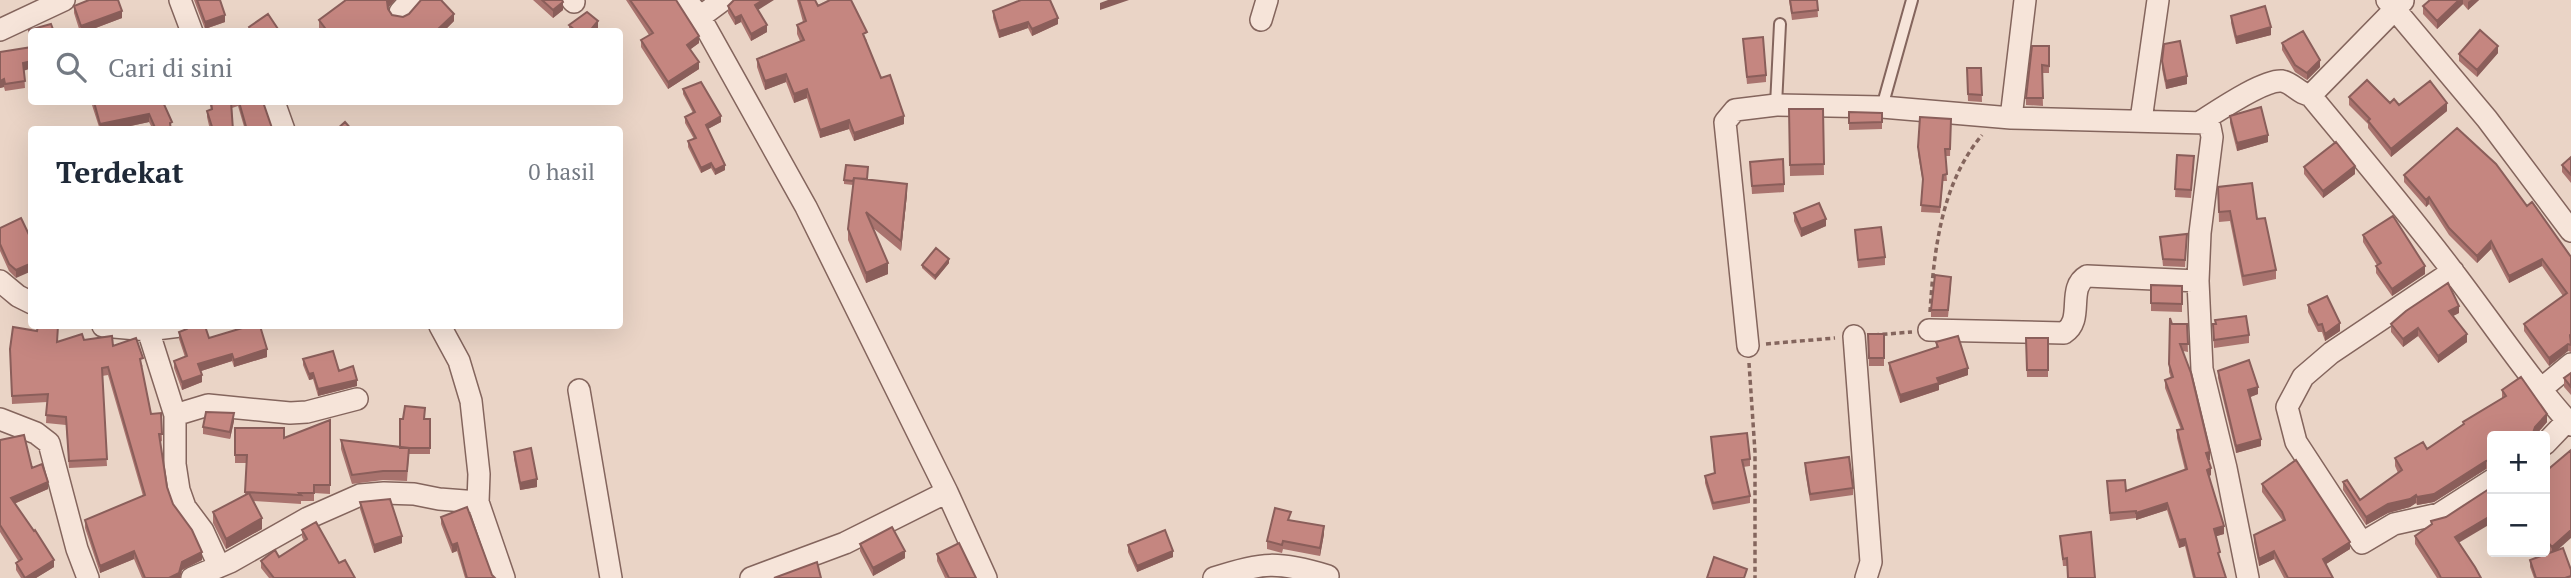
<!DOCTYPE html>
<html lang="id">
<head>
<meta charset="utf-8">
<style>
	body { margin:0; font-family:"PT Serif",serif; background:#f2f2f3; color:#1f2937 }
	.controls { position:absolute; right:21px; bottom:21px; display:grid; overflow:hidden; border-radius:7px; box-shadow:0 7px 28px #0002 }
	.controls button { width:63px; height:63px; display:grid; place-items:center; padding:0; border:0; border-bottom:2px solid #e0e1e3; background:#fff; color:#1f2937; font:35px sans-serif }
	.list { margin:0; padding:0; list-style:none }
	h2 { display:flex; justify-content:space-between; align-items:center; height:91px; margin:0; padding:0 28px; font-size:30px }
	h2 small { font-size:23px; font-weight:400; color:#747a83 }
	.icon { flex:none; width:38px; height:38px; fill:none; stroke:currentColor; stroke-width:2; stroke-linecap:round; stroke-linejoin:round }
	.map { position:relative; flex:none; width:2571px; height:578px; overflow:hidden }
	.search { position:absolute; background:#fff; box-shadow:0 7px 28px #0002; left:28px; top:28px; width:595px; height:77px; display:flex; align-items:center; gap:18px; box-sizing:border-box; padding:0 24px; border-radius:7px; color:#747a83; font-size:26px }
	.panel { position:absolute; background:#fff; box-shadow:0 7px 28px #0002; left:28px; top:126px; width:595px; height:203px; border-radius:7px }
	.map>svg:first-child { display:block }
	.lines { fill:none; stroke-linecap:round; stroke-linejoin:round }
	.service-casing { stroke:#84655d; stroke-width:14 }
	.minor-casing { stroke:#84655d; stroke-width:24 }
	.path { stroke:#84655d; stroke-width:3.5; stroke-dasharray:5 3.5; stroke-linecap:butt }
	.service { stroke:#f6e4d9; stroke-width:10 }
	.minor { stroke:#f6e4d9; stroke-width:21 }
	.wall { fill:#a9736e }
	.shaded-wall { fill:#8a5e5a }
	.building { fill:#c58680; stroke:#8a5e5a; stroke-width:2 }
</style>
</head>
<body>
<div class="map">
<svg width="2571" height="578" viewBox="0 0 2571 578">
	<rect width="100%" height="100%" fill="#ead4c6"/>
	<g class="lines">
		<g class="service-casing">
			<path id="service" d="M1776 105 1780 24
				M1882 107 1912 0"/>
		</g>
		<g class="minor-casing">
			<path id="minor" d="M180 0 192 32
				M572 0 574 2
				M686 0 700 17 806 207 947 492 986 578
				M2387 0 2487 119 2571 231
				M400 12 411 0
				M700 17 723 0
				M1261 20 1267 0
				M0 30 64 0
				M2310 95C2358 153 2406 210 2451 269 2491 321 2527 376 2571 425
				M274 102 284 130
				M2011 118 2025 0
				M2141 120 2158 0
				M2200 122C2216 112 2264 79 2282 81 2293 83 2300 95 2311 95L2403 1
				M2453 271 2331 353 2303 377 2287 407 2296 442 2362 543 2394 524 2439 514 2492 480
				M0 281 18 296 32 303
				M103 326 148 330 180 326
				M440 326 459 361 471 401 479 474 478 502 504 578
				M148 330 175 415V464L179 490 185 507 203 531 219 566
				M1929 330 2064 333C2085 320 2066 288 2087 276L2198 281
				M1854 336 1871 562 1866 578
				M1748 346 1725 122 1735 110 1776 105 1882 107 2011 118 2206 123 2210 127 2212 137 2200 233 2198 281 2202 369 2226 468 2248 578
				M579 390 611 578
				M2540 390 2571 364
				M175 415 208 405 290 413 307 412 357 399
				M0 419 36 433 49 443 77 549 88 578
				M2545 444 2567 421
				M192 578 230 562 308 518 360 495 384 493 414 494 439 499 478 502
				M751 578 845 543 947 492
				M1214 578C1262 562 1278 561 1328 576"/>
		</g>
		<path class="path" d="M1930 312C1934 250 1941 184 1982 135
			M1874 335 1912 332
			M1766 344 1835 338
			M1749 363 1755 452V578"/>
		<use href="#service" class="service"/>
		<use href="#minor" class="minor"/>
	</g>
	<path class="wall" d="M194 0H220L225 22 205 29Z
		M346 0H395L388 8 392 15 403 17 454 21 443 32H322L319 28V20Z
		M533 0H562L563 10 553 18Z
		M626 0H676L699 43 690 49 699 69 668 89 641 47V40L649 35Z
		M797 0H815L818 6 867 40 866 41 881 78 904 124 854 141 849 129 820 138 807 98 794 103 786 82 765 90 757 67V59L800 41 797 34V25L803 22Z
		M1018 0H1050L1058 24 1032 36 1028 28 999 38 993 18V11L1019 1Z
		M1789 0H1817L1818 17 1792 20Z
		M2430 0H2479L2468 10 2463 4 2437 29 2423 14V6Z
		M74 6 122 18 85 32H80L74 13Z
		M728 6 758 10 767 32 751 41 741 22 735 25 728 13Z
		M2231 16 2271 35 2236 44 2231 23Z
		M569 25 598 29 595 32H569Z
		M29 30 32 32V68L24 70 25 88 5 91 4 87 0 88V52L31 47 29 38Z
		M1743 39 1766 75V82L1747 84Z
		M2282 43 2320 67 2307 80 2295 72 2282 50Z
		M2049 46V73H2042L2043 106 2026 105V98Z
		M2498 53 2477 77 2459 61V54Z
		M2162 61 2187 84 2166 89 2162 69Z
		M1967 68H1981L1982 102 1968 101Z
		M683 89 721 122 708 129 725 170 715 175 711 168 701 173 688 147V141L694 139 685 123V117L693 113 683 94Z
		M2349 97 2399 105 2447 111 2391 157 2368 128V124L2349 105Z
		M91 102H163L172 129 153 130 149 122 112 130H100Z
		M209 102H263L272 128 273 130H245L238 106 232 108 233 130H210L207 117V111L211 109Z
		M1789 109H1823L1824 175 1790 176Z
		M1849 112 1882 113V129L1849 130Z
		M2230 116 2268 142 2237 151 2230 123Z
		M1920 117 1951 119 1950 156H1945L1947 181H1943L1940 213 1921 212 1923 183 1918 154Z
		M2177 155 2194 163 2191 198 2175 197Z
		M2571 157V183L2562 172V165Z
		M1750 162 1784 184V192L1752 194Z
		M2304 167 2355 174 2323 198 2304 174Z
		M2404 175 2527 206 2571 257V352L2568 351 2549 366 2524 331V324L2563 296 2542 266 2509 283 2491 249 2477 263 2449 235 2429 204 2426 207 2404 182Z
		M867 179 907 194 901 251 873 228 888 274 866 283 848 240V229L853 185 844 184V180Z
		M2218 187 2276 270V279L2243 286 2230 221 2219 222Z
		M1794 213 1826 226 1801 237 1794 221Z
		M21 218 16 278 9 271 0 251V228Z
		M1855 230 1885 257V265L1858 268Z
		M2187 234 2185 267 2163 266 2160 237Z
		M2363 235 2425 274 2392 296 2376 273V266L2377 265 2363 242Z
		M949 263 935 280 922 268V265Z
		M1951 285 1948 317H1931V310Z
		M2151 285 2182 286V312L2151 311Z
		M2308 305 2340 331 2325 341 2322 332H2318L2308 312Z
		M2459 313 2453 316 2467 342 2438 363 2418 336 2403 347 2391 332V324Z
		M2170 318 2172 324H2187L2188 352 2183 351 2210 460H2208L2211 475 2209 476 2224 534 2216 536 2220 560 2226 578H2193L2185 546 2179 548 2167 510 2136 520V518L2110 521 2107 481 2126 491 2185 470 2177 438V430H2181L2165 388V380L2171 378 2169 372Z
		M2213 324 2249 335V343L2214 348Z
		M37 331 58 342 84 340 113 346 143 366 141 367 151 414 161 413 162 441 160 442 167 487 173 504 202 560 182 570 180 578H142L134 559 100 573 85 528V520L143 496 108 375 102 376 107 466 69 468 66 425 46 423 47 402 12 404 10 349Z
		M179 332 209 338 267 357 234 367 232 361 201 371 202 382 182 390 174 368V361L185 357 179 339Z
		M1868 334H1884V366H1869Z
		M2026 338H2048V377H2027Z
		M1936 342 1968 375 1939 385V390L1900 403 1889 370V363L1936 348Z
		M303 359 357 386 318 396 313 379 309 380 303 365Z
		M2218 371 2258 394 2250 397 2261 446 2236 453 2218 378Z
		M2571 373V395L2564 387V378Z
		M2502 390 2547 422 2535 436H2492V468L2486 469 2434 502 2417 505 2416 503 2410 507 2388 513 2366 525 2343 490V482L2360 500 2398 473 2395 466V458L2427 449 2463 424V422L2502 398Z
		M425 419H430V454H409L407 481 383 480 352 484 341 449V440L400 447Z
		M330 420V494L314 493V501H301V504L253 501 262 529 226 549 213 523V512L245 495 247 463H235V428L284 438Z
		M234 421 230 439 203 434V427Z
		M1711 437 1750 459V466L1743 467 1750 496V503L1713 510 1705 483V476L1714 473Z
		M0 440 32 468 48 489 14 504 54 567 36 578H21L16 570V563L19 562 0 532Z
		M514 452 537 487 520 490 514 459Z
		M1805 463 1853 488V495L1810 501 1805 471Z
		M2545 472 2557 550 2571 578H2534L2530 567V560L2550 553 2545 547Z
		M2262 484 2350 549 2326 564 2333 578H2284L2274 559 2259 566 2254 542V535L2283 521 2262 492Z
		M360 502 402 543 374 553 360 509Z
		M441 517 492 575 495 578H465L457 551 452 553 441 524Z
		M2446 517 2459 543 2481 578H2437L2415 544V536L2431 525V521Z
		M1290 520 1324 534 1320 556 1283 549 1282 553 1267 549V541Z
		M302 530 339 563 355 578H269L261 568V561L279 557 304 541 302 537Z
		M2060 536 2095 578 2067 566H2063Z
		M860 544 905 558 873 576 860 551Z
		M1128 545 1173 557 1137 572 1128 552Z
		M937 554 976 578H945L937 561Z"/>
	<path class="shaded-wall" d="M388 0H395L387 9V1Z
		M763 0H774L755 12V5Z
		M1108 0H1129L1100 10V3Z
		M2459 0H2463V4L2437 29V21Z
		M2471 0H2479L2468 10V2Z
		M563 2V10L553 18V10Z
		M122 11V18L85 32H81V26Z
		M454 14V21L443 32H435Z
		M225 15V22L205 29V22Z
		M741 15V22L735 25V18Z
		M1058 18V24L1032 36V29Z
		M598 21V29L595 32H589Z
		M1028 22V28L999 38V31Z
		M767 25V32L751 41V34Z
		M2271 27V35L2236 44V37Z
		M699 36V43L687 52V45Z
		M2498 46V53L2477 77V70Z
		M2320 60V67L2307 80V73Z
		M32 61V68L23 71V63Z
		M699 62V69L668 89V82Z
		M786 74V82L765 90V81Z
		M2187 76V84L2166 89V81Z
		M4 79V87L0 88V81Z
		M807 89V98L794 103V94Z
		M2447 103V111L2391 157V149Z
		M149 114V122L112 130H100V124Z
		M721 116V122L706 130V125Z
		M904 116V124L854 141V133Z
		M849 120V129L820 138V130Z
		M2268 135V142L2237 151V143Z
		M711 163V168L701 173V168Z
		M725 165V170L715 175V170Z
		M2355 166V174L2323 198V191Z
		M907 184V194L901 251V241Z
		M2429 197V204L2426 207V200Z
		M1826 219V226L1801 237V229Z
		M2491 241V249L2477 263V256Z
		M949 259V263L935 280V276Z
		M2542 259V266L2509 283V276Z
		M32 263V271L16 278V270Z
		M888 263V274L866 283V273Z
		M2425 266V274L2392 296V289Z
		M2459 306V313L2449 318V311Z
		M2340 323V331L2325 341V334Z
		M2418 328V336L2403 347V339Z
		M2467 334V342L2438 363V356Z
		M2568 344V351L2549 366V358Z
		M267 349V357L234 367V360Z
		M232 354V361L198 372V364Z
		M1968 368V375L1939 385V390L1900 403V395L1937 378Z
		M313 373V379L309 380V374Z
		M202 375V382L182 390V382Z
		M357 380V386L318 396V389Z
		M2258 387V394L2248 398V390Z
		M234 413V421L230 439V432Z
		M2547 414V422L2535 436H2532L2535 427Z
		M2261 439V446L2236 453V446Z
		M2210 452V460L2206 461V453Z
		M2486 461V469L2434 502 2417 505V497Z
		M2211 468V475L2207 477V470Z
		M537 479V487L520 490V483Z
		M48 482V489L11 505V498Z
		M2416 495V503L2410 507 2388 513 2366 525V517L2388 504Z
		M2167 503V510L2136 520V513Z
		M2492 515V523L2455 545V537Z
		M262 518V529L226 549V539Z
		M1324 526V534L1320 556V548Z
		M2224 526V534L2214 537V529Z
		M2571 530V538L2552 555V547Z
		M402 536V543L374 553V545Z
		M2185 539V546L2179 548V540Z
		M2350 542V549L2323 566V559Z
		M457 543V551L452 553V545Z
		M134 551V559L100 573V566Z
		M905 551V558L873 576V568Z
		M1173 551V557L1137 572V566Z
		M2274 551V559L2259 566V559Z
		M202 552V560L182 570 180 578H169L182 562Z
		M54 560V567L36 578H25Z"/>
	<path class="building" d="M89 0H118L122 11 81 26 74 6Z
		M197 0H220L225 15 205 22Z
		M346 0H388L387 1 388 9 392 15 403 17 409 14 421 0H441L454 14 435 32H328L319 20Z
		M542 0H562L563 2 553 10Z
		M630 0H676L699 36 687 45 699 62 668 82 641 40 653 33Z
		M734 0H763L755 5 767 25 751 34 741 15 735 18 728 6Z
		M799 0H815L818 6 830 0H851L867 32 863 34 881 78 890 75 904 116 854 133 849 120 820 130 807 89 794 94 786 74 765 81 757 59 804 40 797 25 806 21Z
		M1021 0H1050L1058 18 1032 29 1028 22 999 31 993 11Z
		M1790 0H1817L1818 10 1792 13Z
		M2430 0H2459L2437 21 2423 6Z
		M2265 6 2271 27 2236 37 2231 16Z
		M587 12 598 21 589 32H577L569 25Z
		M268 14 280 32H252L249 27Z
		M51 24 54 32H32V40L29 30Z
		M2480 30 2498 46 2477 70 2459 54Z
		M2303 31 2320 60 2307 73 2295 65 2282 43Z
		M1763 37 1766 75 1747 77 1743 39Z
		M2180 41 2187 76 2166 81 2162 61 2164 44Z
		M2032 46H2049V66L2042 65 2043 98H2026Z
		M32 47V61L23 63 25 81 5 84 4 79 0 81V52Z
		M1967 68H1981L1982 95 1968 94Z
		M2367 80 2390 103 2394 99 2399 105 2430 81 2447 103 2391 149 2368 121 2370 119 2349 97Z
		M701 82 721 116 706 125 725 165 715 170 711 163 701 168 688 141 696 138 685 117 695 112 683 89Z
		M94 102H163L172 122 170 123 171 130H156L149 114 100 124Z
		M211 102H231L233 130H213L207 111 212 109Z
		M239 102H263L272 128 273 130H247Z
		M2261 107 2268 135 2237 143 2230 116Z
		M1789 109H1823L1824 164 1790 165Z
		M1849 112 1882 113V122L1849 123Z
		M1920 117 1951 119 1950 149H1945L1947 174 1943 175 1940 207 1921 205 1923 179 1918 147Z
		M345 122 352 130H336Z
		M2457 128 2496 164 2527 206 2532 202 2571 257V334L2570 335 2571 345 2568 344 2549 358 2524 324 2567 293 2542 259 2509 276 2491 241 2477 256 2449 228 2429 197 2426 200 2404 175Z
		M2336 142 2355 166 2323 191 2304 167Z
		M2177 155 2194 156 2191 190 2175 189Z
		M2571 157V175L2562 165Z
		M1783 159 1784 184 1752 186 1750 162Z
		M846 165 868 167 867 179 854 178 853 181 844 180Z
		M854 178 907 184 901 241 866 212 888 263 866 273 848 229Z
		M2252 183 2257 219 2265 218 2276 270 2243 276 2230 211 2219 212 2218 187Z
		M1819 203 1826 219 1801 229 1794 213Z
		M2393 216 2425 266 2392 289 2376 266 2381 263 2363 235Z
		M21 218 32 241V263L16 270 9 264 0 244V228Z
		M1881 227 1885 257 1858 260 1855 230Z
		M2187 234 2185 260 2163 259 2160 237Z
		M936 248 949 259 935 276 922 265Z
		M1935 275 1951 277 1948 310H1931Z
		M2448 283 2459 306 2449 311 2467 334 2438 356 2418 328 2403 339 2391 324 2406 311Z
		M2151 285 2182 286V304L2151 303Z
		M2327 296 2340 323 2325 334 2322 324 2318 325 2308 305Z
		M2246 316 2249 335 2214 340 2213 324H2216L2215 320Z
		M2170 318 2172 324H2187L2188 344H2180L2191 373 2210 452 2206 453 2211 468 2207 470 2224 526 2214 529 2220 552 2218 553 2226 578H2195L2185 539 2179 540 2167 503 2136 513V511L2110 513 2107 481 2125 480 2126 491 2187 469 2177 430 2183 429 2165 380 2173 377 2169 364Z
		M38 326H58L57 342 82 334 84 340 112 336 113 346 136 338 143 358 140 359 151 414 161 413 162 434H159L167 487 173 504 192 530 202 552 182 562 179 573 169 578H145L134 551 100 566 85 520 145 495 108 367 102 368 107 459 69 461 66 417 46 415 48 394 12 396 10 349 13 327 37 331Z
		M190 326H205L209 338 249 326H260L267 349 234 360 232 354 198 364 202 375 182 382 174 361 187 356 179 332 187 329Z
		M1868 334H1884V358H1869Z
		M1958 336 1968 368 1937 378 1939 383 1900 395 1889 363 1938 347 1936 342Z
		M2026 338H2048V370H2027Z
		M333 351 339 371 353 366 357 380 318 389 313 373 309 374 303 359Z
		M2249 360 2258 387 2248 390 2261 439 2236 446 2218 371Z
		M2571 373V387L2564 378Z
		M2521 377 2547 414 2535 427 2532 436H2492V460L2486 461 2434 494 2417 497 2416 495 2410 499 2388 504 2366 517 2343 482 2347 480 2360 500 2402 470 2395 458 2423 442 2427 449 2464 424 2463 422 2506 396 2502 390Z
		M405 406 425 408 424 419H430V448H400V419H403Z
		M206 412 234 413 230 432 203 427Z
		M330 420V485H314V493H299L301 495 245 492 247 455H235V428H284V438Z
		M1747 433 1750 459 1742 460 1750 496 1713 503 1705 476 1715 473 1711 437Z
		M24 435 32 468 42 464 48 482 11 498 34 531 35 530 54 560 25 578 16 563 22 559 0 525V440Z
		M341 440 409 448 407 471H383L352 475Z
		M531 448 537 479 520 483 514 452Z
		M2571 450V530L2552 547 2545 539V472Z
		M1849 457 1853 488 1810 494 1805 463Z
		M2296 460 2350 542 2323 559 2333 578H2288L2274 551 2259 559 2254 535 2285 520 2282 512 2262 484Z
		M2492 487V515L2455 537 2475 567 2481 578H2441L2437 570 2415 536 2432 524 2431 521 2446 517Z
		M249 493 262 518 226 539 213 512Z
		M390 499 402 536 374 545 360 502Z
		M467 507 492 575 495 578H467L457 543 452 545 441 517Z
		M1275 508 1291 512 1288 520 1324 526 1320 548 1283 541 1282 545 1267 541Z
		M316 522 339 563 345 560 355 578H274L261 561 275 550 279 557 307 539 302 530Z
		M892 527 905 551 873 568 860 544Z
		M1165 530 1173 551 1137 566 1128 545Z
		M2091 532 2095 578H2068L2067 558 2063 559 2060 536Z
		M959 543 976 578H949L937 554Z
		M2563 548 2571 570V576L2565 578H2536L2530 560Z
		M1714 557 1747 569 1744 578H1707Z
		M817 562 821 578H774Z"/>
</svg>
<div class="controls">
<button>+</button>
<button>−</button>
</div>
<div class="search"><svg class="icon" aria-label="search" viewBox="0 0 24 24"><circle cx="10" cy="10" r="6"/><path d="M15 15l6 6"/></svg>Cari di sini</div>
<section class="panel">
<h2>Terdekat<small>0 hasil</small></h2>
<ul class="list">
</ul>
</section>
</div>
</body>
</html>
